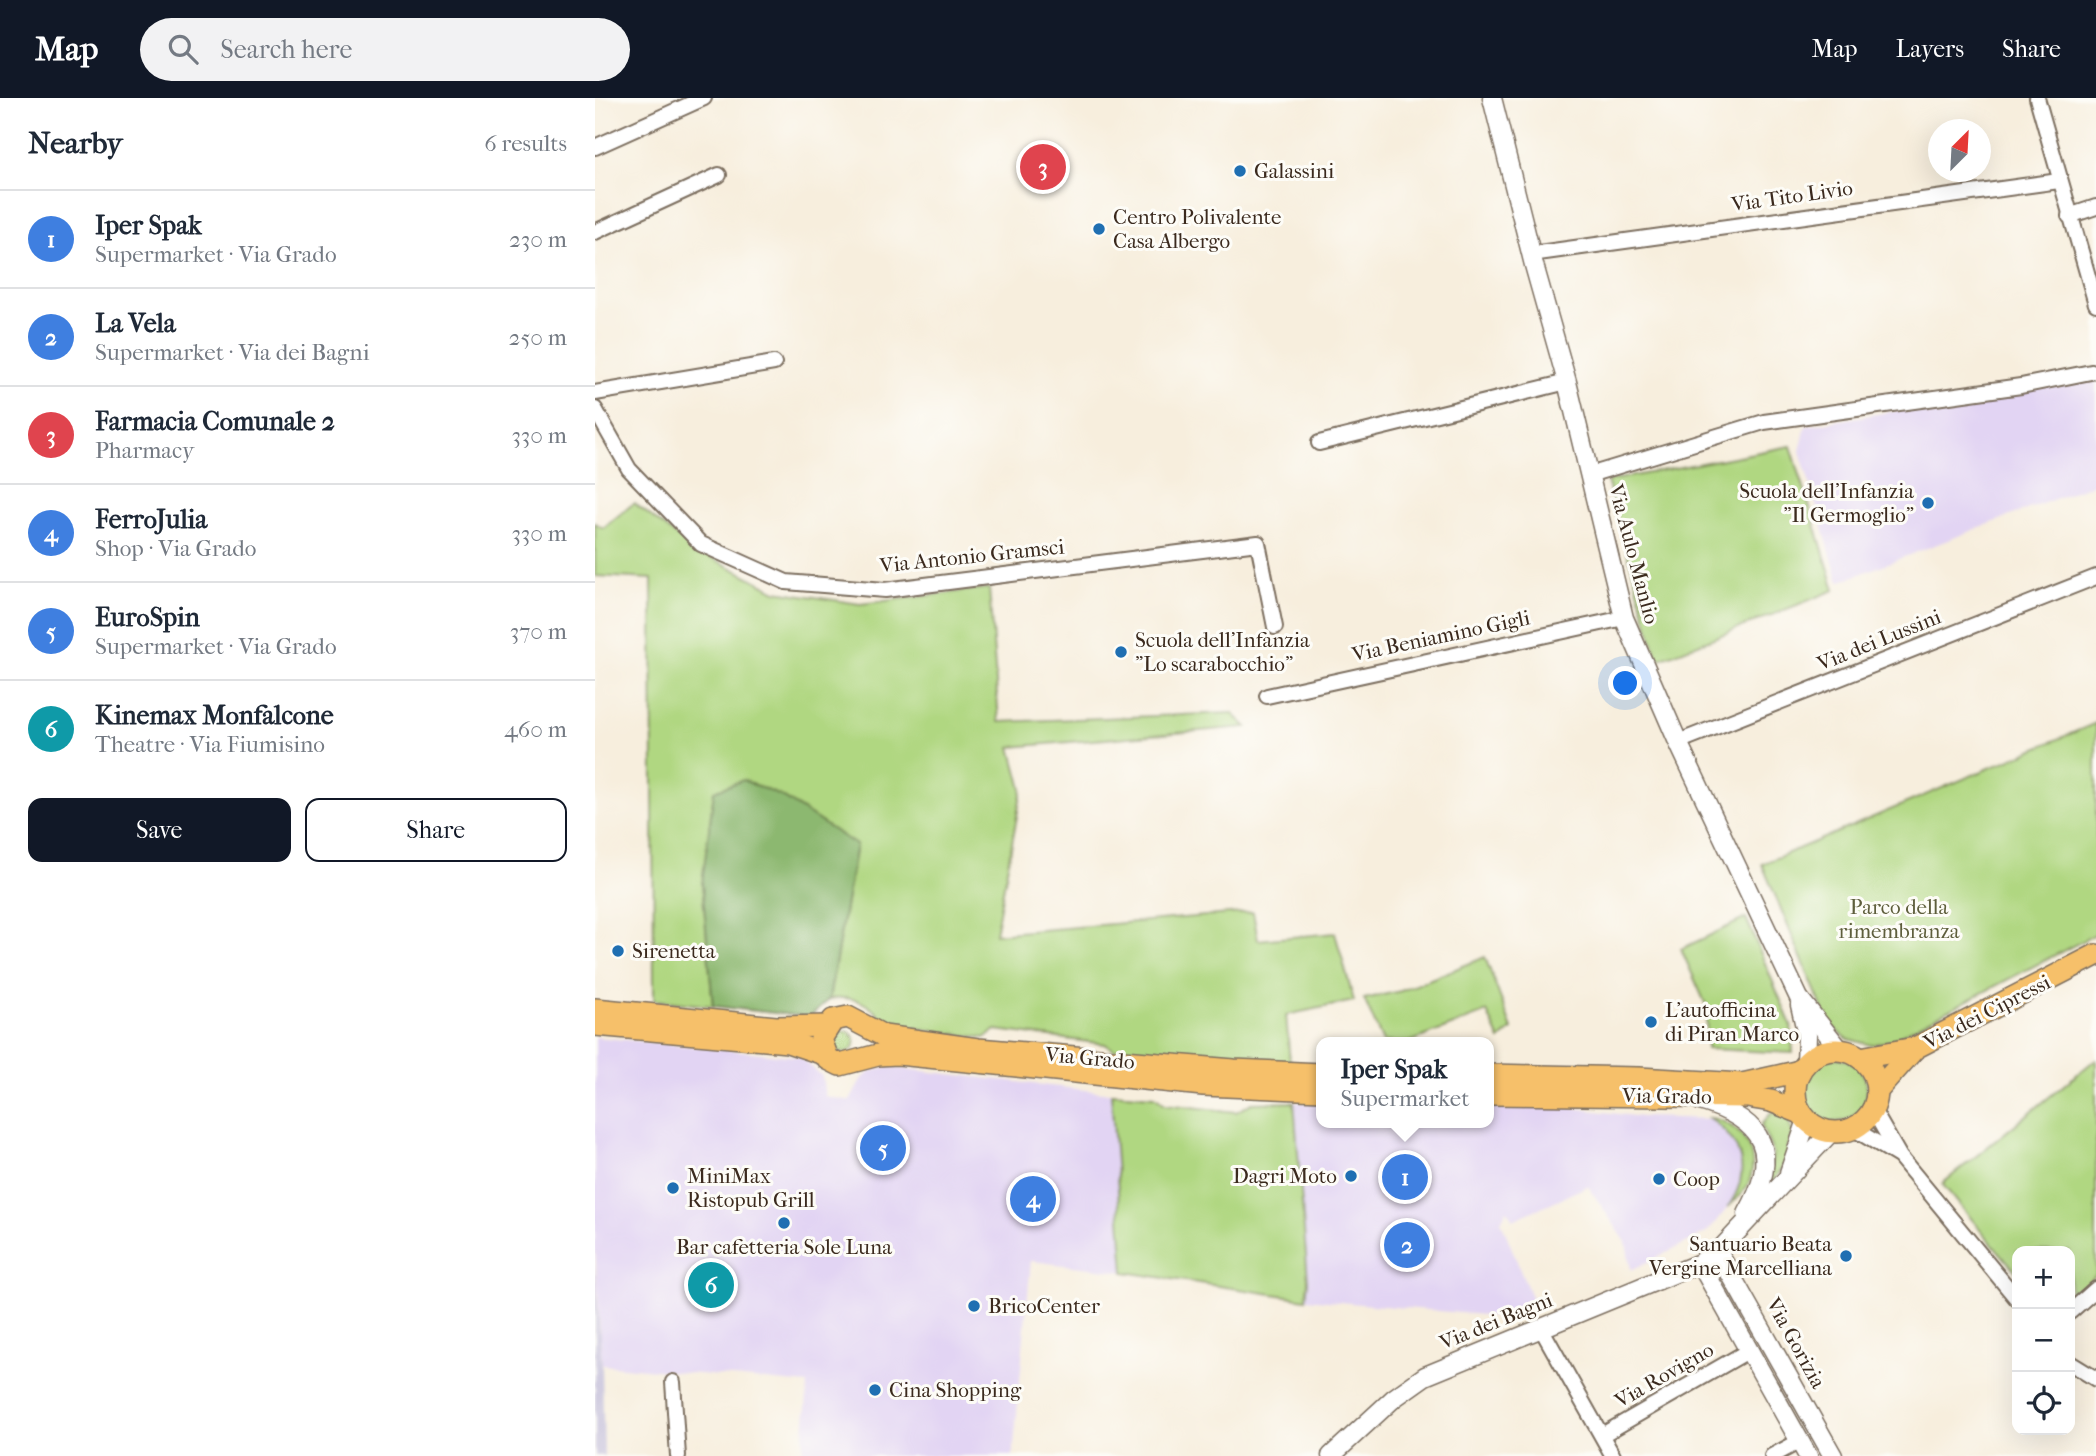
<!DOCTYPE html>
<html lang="en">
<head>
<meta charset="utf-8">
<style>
	:root { --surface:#fff; --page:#f2f2f3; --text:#1f2937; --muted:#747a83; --line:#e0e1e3; --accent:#111827 }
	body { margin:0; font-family:"IM FELL French Canon",serif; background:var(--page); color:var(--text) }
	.controls { position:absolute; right:21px; bottom:21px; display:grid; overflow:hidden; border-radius:14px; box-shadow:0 7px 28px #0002 }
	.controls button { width:63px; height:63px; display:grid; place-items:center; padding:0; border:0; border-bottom:2px solid var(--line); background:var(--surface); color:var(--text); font:35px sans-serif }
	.compass { position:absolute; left:1333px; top:21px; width:63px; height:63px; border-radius:50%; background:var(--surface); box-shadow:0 7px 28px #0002; rotate:24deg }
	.you { position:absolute; left:1031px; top:586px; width:24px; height:24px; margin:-18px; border:5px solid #fff; border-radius:50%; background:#1a73e8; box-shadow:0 0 0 10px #1a73e833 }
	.badge { display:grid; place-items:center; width:46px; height:46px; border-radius:50%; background:var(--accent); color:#fff; font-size:23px; font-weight:700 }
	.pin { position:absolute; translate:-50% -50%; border:4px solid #fff; box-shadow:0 2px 7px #0006 }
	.popup { position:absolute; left:721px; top:939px; width:178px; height:91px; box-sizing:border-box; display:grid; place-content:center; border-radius:14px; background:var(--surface); filter:drop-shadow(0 2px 5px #0005); font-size:23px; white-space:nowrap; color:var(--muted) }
	.popup b { font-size:26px; color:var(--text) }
	.popup::after { content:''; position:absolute; left:50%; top:100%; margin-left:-14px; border:14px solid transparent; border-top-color:var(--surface) }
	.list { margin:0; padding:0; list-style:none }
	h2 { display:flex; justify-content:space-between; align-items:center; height:91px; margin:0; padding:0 28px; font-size:30px }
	h2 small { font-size:23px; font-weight:400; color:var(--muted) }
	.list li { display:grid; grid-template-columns:46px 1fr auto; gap:21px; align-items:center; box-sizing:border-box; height:98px; padding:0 28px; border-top:2px solid var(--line) }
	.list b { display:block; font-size:26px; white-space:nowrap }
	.list p { margin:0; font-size:23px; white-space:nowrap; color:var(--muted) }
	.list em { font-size:23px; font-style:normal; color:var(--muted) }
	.actions { display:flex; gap:14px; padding:21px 28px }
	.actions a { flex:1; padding:16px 0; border:2px solid var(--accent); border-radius:14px; text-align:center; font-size:24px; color:var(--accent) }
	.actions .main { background:var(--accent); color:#fff }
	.icon { flex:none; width:38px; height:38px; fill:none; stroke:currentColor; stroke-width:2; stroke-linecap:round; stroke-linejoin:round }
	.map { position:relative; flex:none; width:1501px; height:1358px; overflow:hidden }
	header { display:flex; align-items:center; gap:42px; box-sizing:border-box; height:98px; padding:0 35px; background:var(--accent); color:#fff }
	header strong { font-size:33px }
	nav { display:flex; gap:38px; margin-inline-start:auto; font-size:24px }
	.search { width:490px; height:63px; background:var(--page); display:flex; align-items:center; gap:18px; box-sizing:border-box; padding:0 24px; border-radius:38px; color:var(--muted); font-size:26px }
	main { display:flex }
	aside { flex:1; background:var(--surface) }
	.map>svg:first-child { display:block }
	.built { fill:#e2d4f3 }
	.industrial { fill:#c5c0da }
	.green { fill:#b0d781; stroke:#768050; stroke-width:2 }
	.forest { fill:#8cb86f; stroke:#647146; stroke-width:2 }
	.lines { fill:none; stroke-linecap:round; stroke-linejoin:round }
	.minor-casing { stroke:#7d6f61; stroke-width:18 }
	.tertiary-casing { stroke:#7d6f61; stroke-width:21 }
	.primary-casing { stroke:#7d6f61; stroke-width:24 }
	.minor { stroke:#fff; stroke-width:14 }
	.tertiary { stroke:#fff; stroke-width:18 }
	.primary { stroke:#f6c06b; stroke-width:21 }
	.poi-dot { fill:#1f6fb2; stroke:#fdfcf7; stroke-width:2.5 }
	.labels { text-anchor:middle; stroke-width:6; stroke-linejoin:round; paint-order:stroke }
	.poi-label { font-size:21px; fill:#3b2a1e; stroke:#fdfcf7; text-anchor:start }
	.street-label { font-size:21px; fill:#3b2a1e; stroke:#fdfcf7 }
	.park-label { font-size:21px; fill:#5e5e3c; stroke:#fdfcf7 }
</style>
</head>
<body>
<header>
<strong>Map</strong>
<div class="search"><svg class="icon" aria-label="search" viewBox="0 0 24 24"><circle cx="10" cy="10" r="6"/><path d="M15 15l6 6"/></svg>Search here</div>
<nav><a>Map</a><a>Layers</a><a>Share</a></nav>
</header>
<main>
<aside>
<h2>Nearby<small>6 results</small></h2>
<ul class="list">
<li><span class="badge" style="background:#3f7fe0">1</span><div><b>Iper Spak</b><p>Supermarket · Via Grado</p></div><em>230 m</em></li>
<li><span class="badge" style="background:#3f7fe0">2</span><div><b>La Vela</b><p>Supermarket · Via dei Bagni</p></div><em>250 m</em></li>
<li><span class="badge" style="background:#e0444e">3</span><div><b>Farmacia Comunale 2</b><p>Pharmacy</p></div><em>330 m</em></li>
<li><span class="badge" style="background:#3f7fe0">4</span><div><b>FerroJulia</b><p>Shop · Via Grado</p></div><em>330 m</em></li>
<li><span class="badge" style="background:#3f7fe0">5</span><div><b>EuroSpin</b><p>Supermarket · Via Grado</p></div><em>370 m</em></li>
<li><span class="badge" style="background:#0f9aa8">6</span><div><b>Kinemax Monfalcone</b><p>Theatre · Via Fiumisino</p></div><em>460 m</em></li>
</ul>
<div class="actions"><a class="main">Save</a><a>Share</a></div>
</aside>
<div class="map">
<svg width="1501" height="1358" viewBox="0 0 1501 1358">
	<rect width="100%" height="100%" fill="#fdfcf7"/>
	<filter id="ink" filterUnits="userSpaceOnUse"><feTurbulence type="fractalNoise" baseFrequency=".0143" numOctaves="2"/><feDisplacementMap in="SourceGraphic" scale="14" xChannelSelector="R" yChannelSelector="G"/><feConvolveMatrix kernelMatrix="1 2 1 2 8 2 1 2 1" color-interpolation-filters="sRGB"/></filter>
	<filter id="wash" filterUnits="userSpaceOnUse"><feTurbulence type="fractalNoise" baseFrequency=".00686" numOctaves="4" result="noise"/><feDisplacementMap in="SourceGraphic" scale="28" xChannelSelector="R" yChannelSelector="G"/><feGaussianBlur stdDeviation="1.57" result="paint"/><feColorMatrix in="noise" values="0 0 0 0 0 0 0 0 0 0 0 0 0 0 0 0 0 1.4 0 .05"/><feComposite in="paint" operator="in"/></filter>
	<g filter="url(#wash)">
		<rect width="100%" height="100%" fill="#f7eedd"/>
		<g class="built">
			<polygon points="1501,279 1501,385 1244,484 1205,353 1211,328"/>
			<polygon points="0,939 205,959 227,978 230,998 255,1003 266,982 276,973 293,969 516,995 529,1174 436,1163 418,1358 207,1358 213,1286 7,1267 0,1148"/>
			<polygon points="699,1004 726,1005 726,1025 894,1025 894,1007 963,1008 1046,1019 1122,1021 1135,1027 1150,1039 1155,1055 1156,1074 1150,1091 1111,1135 1036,1172 1031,1144 993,1088 918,1122 912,1112 906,1123 940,1209 900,1223 899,1218 711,1201 713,1183"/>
		</g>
		<polygon class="industrial" points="0,1165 7,1267 9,1358 0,1358"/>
		<g class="green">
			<polygon points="1196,348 1240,492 1063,562 1012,383"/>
			<path d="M 39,405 L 94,448 L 181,493 L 265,506 L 394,490 L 404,624 L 637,615 L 652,629 L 416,649 L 427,691 L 400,836 L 658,814 L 663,842 L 740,835 L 759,903 L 691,917 L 695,965 L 519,952 L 510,946 L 401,932 L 390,940 L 292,926 C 275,905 261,897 234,901 L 261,747 L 107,785 L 118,908 L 59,902 L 57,481 L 0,478 L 0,425 L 8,430 Z"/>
			<polygon points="1501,625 1501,836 1296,942 1276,947 1253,941 1234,926 1167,766"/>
			<polygon points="1151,820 1196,927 1198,955 1112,951 1111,907 1086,851"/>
			<polygon points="890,859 917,931 905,942 892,914 815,944 788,944 769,901 806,893"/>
			<circle cx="249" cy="944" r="11"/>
			<circle cx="1240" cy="992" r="32"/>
			<polygon points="1501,961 1501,1177 1475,1200 1475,1153 1422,1153 1422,1175 1347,1086"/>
			<polygon points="516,995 560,998 570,1006 641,1014 657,1005 699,1004 713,1183 711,1201 529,1174"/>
			<polygon points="1177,1014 1192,1020 1198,1035 1192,1051 1197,1054 1177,1086 1174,1085 1178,1054 1166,1027"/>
			<path d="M 1114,1020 C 1144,1023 1166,1054 1154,1084 C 1150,1094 1140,1102 1133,1109 C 1157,1075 1148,1044 1114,1020 Z"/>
		</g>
		<polygon class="forest" points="148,682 186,698 261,747 234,901 215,919 118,908 107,785 119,693"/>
	</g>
	<g filter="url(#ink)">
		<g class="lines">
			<g class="minor-casing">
				<g id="minor">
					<polyline points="1442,0 1501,206"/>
					<polyline points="0,49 109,0"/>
					<polyline points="1474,118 1501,109"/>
					<polyline points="0,134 124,77"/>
					<polyline points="936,156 1464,83"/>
					<polyline points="0,295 179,265"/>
					<polyline points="0,311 34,371 106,446 191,484 290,492 663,445 680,529"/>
					<polyline points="724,345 972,284"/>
					<polyline points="994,377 1169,324 1426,288 1501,273"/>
					<polyline points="672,598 1029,520"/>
					<polyline points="1083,644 1501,479"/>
					<polyline points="1278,1012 1305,1059 1422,1201"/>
					<polyline points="1259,1031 1302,1057"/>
					<polyline points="1475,1214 1501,1191"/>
					<polyline points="946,1230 1018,1358"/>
					<polyline points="1475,1265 1501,1281"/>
					<polyline points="78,1284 83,1358"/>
					<polyline points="1007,1337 1153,1253"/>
					<polyline points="1177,1358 1205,1343"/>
				</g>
			</g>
			<g class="tertiary-casing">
				<g id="tertiary">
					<polyline points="897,0 939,167 972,284 1029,520 1083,644 1204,900 1246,953"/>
					<polyline points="1205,907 1212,937 1211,966"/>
					<path d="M 1105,1003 C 1171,1022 1186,1056 1152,1116"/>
					<polyline points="1194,1075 1212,1022"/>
					<polyline points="1123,1154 1238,1358"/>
					<polyline points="1105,1165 1213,1358"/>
					<polyline points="736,1358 799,1300 830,1278 1105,1165 1123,1154 1236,1034"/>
				</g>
			</g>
			<g class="primary-casing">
				<g id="primary">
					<polyline points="0,911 181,929 232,928"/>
					<polyline points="0,927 193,944 229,956"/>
					<circle cx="1241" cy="993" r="41"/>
					<polyline points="1265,960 1320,950 1501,857"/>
					<polyline points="726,976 639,972 383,951 289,938 253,919 238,922 226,941 233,961 245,967 283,957 303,956 608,987 726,992"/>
					<polyline points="894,977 1044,980 1147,986 1205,973"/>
					<polyline points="1282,993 1320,950"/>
					<polyline points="894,996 1152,999 1176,1003 1206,1015"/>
				</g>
			</g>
			<use href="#minor" class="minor"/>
			<use href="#tertiary" class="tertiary"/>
			<use href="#primary" class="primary"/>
		</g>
	</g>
	<g class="poi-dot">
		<circle cx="645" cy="73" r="7"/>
		<circle cx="504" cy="131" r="7"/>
		<circle cx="1333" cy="405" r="7"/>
		<circle cx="526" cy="554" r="7"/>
		<circle cx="23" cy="853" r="7"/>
		<circle cx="1056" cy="924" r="7"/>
		<circle cx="756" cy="1078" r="7"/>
		<circle cx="1064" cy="1081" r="7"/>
		<circle cx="78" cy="1090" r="7"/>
		<circle cx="189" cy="1125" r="7"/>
		<circle cx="1251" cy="1158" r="7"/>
		<circle cx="379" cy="1208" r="7"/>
		<circle cx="280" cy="1292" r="7"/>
	</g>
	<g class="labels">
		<g class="poi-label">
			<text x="659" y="80">Galassini</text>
			<text x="518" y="126">Centro Polivalente<tspan x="518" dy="24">Casa Albergo</tspan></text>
			<text x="1319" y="400" text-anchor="end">Scuola dell'Infanzia<tspan x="1319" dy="24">"Il Germoglio"</tspan></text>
			<text x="540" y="549">Scuola dell'Infanzia<tspan x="540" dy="24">"Lo scarabocchio"</tspan></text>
			<text x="37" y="860">Sirenetta</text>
			<text x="1070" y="919">L’autofficina<tspan x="1070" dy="24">di Piran Marco</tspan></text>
			<text x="92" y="1085">MiniMax<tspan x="92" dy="24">Ristopub Grill</tspan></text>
			<text x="742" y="1085" text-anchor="end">Dagri Moto</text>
			<text x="1078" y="1088">Coop</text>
			<text x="1237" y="1153" text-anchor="end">Santuario Beata<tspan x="1237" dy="24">Vergine Marcelliana</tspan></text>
			<text x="189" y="1156" text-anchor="middle">Bar cafetteria Sole Luna</text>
			<text x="393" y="1215">BricoCenter</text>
			<text x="294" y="1299">Cina Shopping</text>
		</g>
		<g class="street-label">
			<text transform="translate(1197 98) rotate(-8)" y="7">Via Tito Livio</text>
			<text transform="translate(1039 456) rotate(75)" y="7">Via Aulo Manlio</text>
			<text transform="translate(377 458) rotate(-6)" y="7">Via Antonio Gramsci</text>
			<text transform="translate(846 538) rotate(-12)" y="7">Via Beniamino Gigli</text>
			<text transform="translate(1284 542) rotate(-22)" y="7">Via dei Lussini</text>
			<text transform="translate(1392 914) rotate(-27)" y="7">Via dei Cipressi</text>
			<text transform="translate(495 960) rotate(5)" y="7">Via Grado</text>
			<text transform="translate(1072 998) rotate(1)" y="7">Via Grado</text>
			<text transform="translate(901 1223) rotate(-22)" y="7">Via dei Bagni</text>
			<text transform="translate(1201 1245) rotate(61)" y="7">Via Gorizia</text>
			<text transform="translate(1069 1277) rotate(-30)" y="7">Via Rovigno</text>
		</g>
		<g class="park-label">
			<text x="1304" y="816">Parco della<tspan x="1304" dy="24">rimembranza</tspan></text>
		</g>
	</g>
</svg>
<div class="controls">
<button>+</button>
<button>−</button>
<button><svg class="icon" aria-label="locate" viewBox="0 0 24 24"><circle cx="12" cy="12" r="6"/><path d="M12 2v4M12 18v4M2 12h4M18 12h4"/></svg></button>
</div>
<svg class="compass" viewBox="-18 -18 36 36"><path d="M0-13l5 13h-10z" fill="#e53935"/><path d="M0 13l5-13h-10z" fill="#747a83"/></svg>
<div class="you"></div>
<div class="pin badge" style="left:810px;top:1079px;background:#3f7fe0">1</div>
<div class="popup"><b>Iper Spak</b>Supermarket</div>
<div class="pin badge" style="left:812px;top:1147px;background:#3f7fe0">2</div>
<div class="pin badge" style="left:448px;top:69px;background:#e0444e">3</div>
<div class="pin badge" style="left:438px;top:1101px;background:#3f7fe0">4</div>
<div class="pin badge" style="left:288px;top:1050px;background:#3f7fe0">5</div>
<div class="pin badge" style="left:116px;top:1187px;background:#0f9aa8">6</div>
</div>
</main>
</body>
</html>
